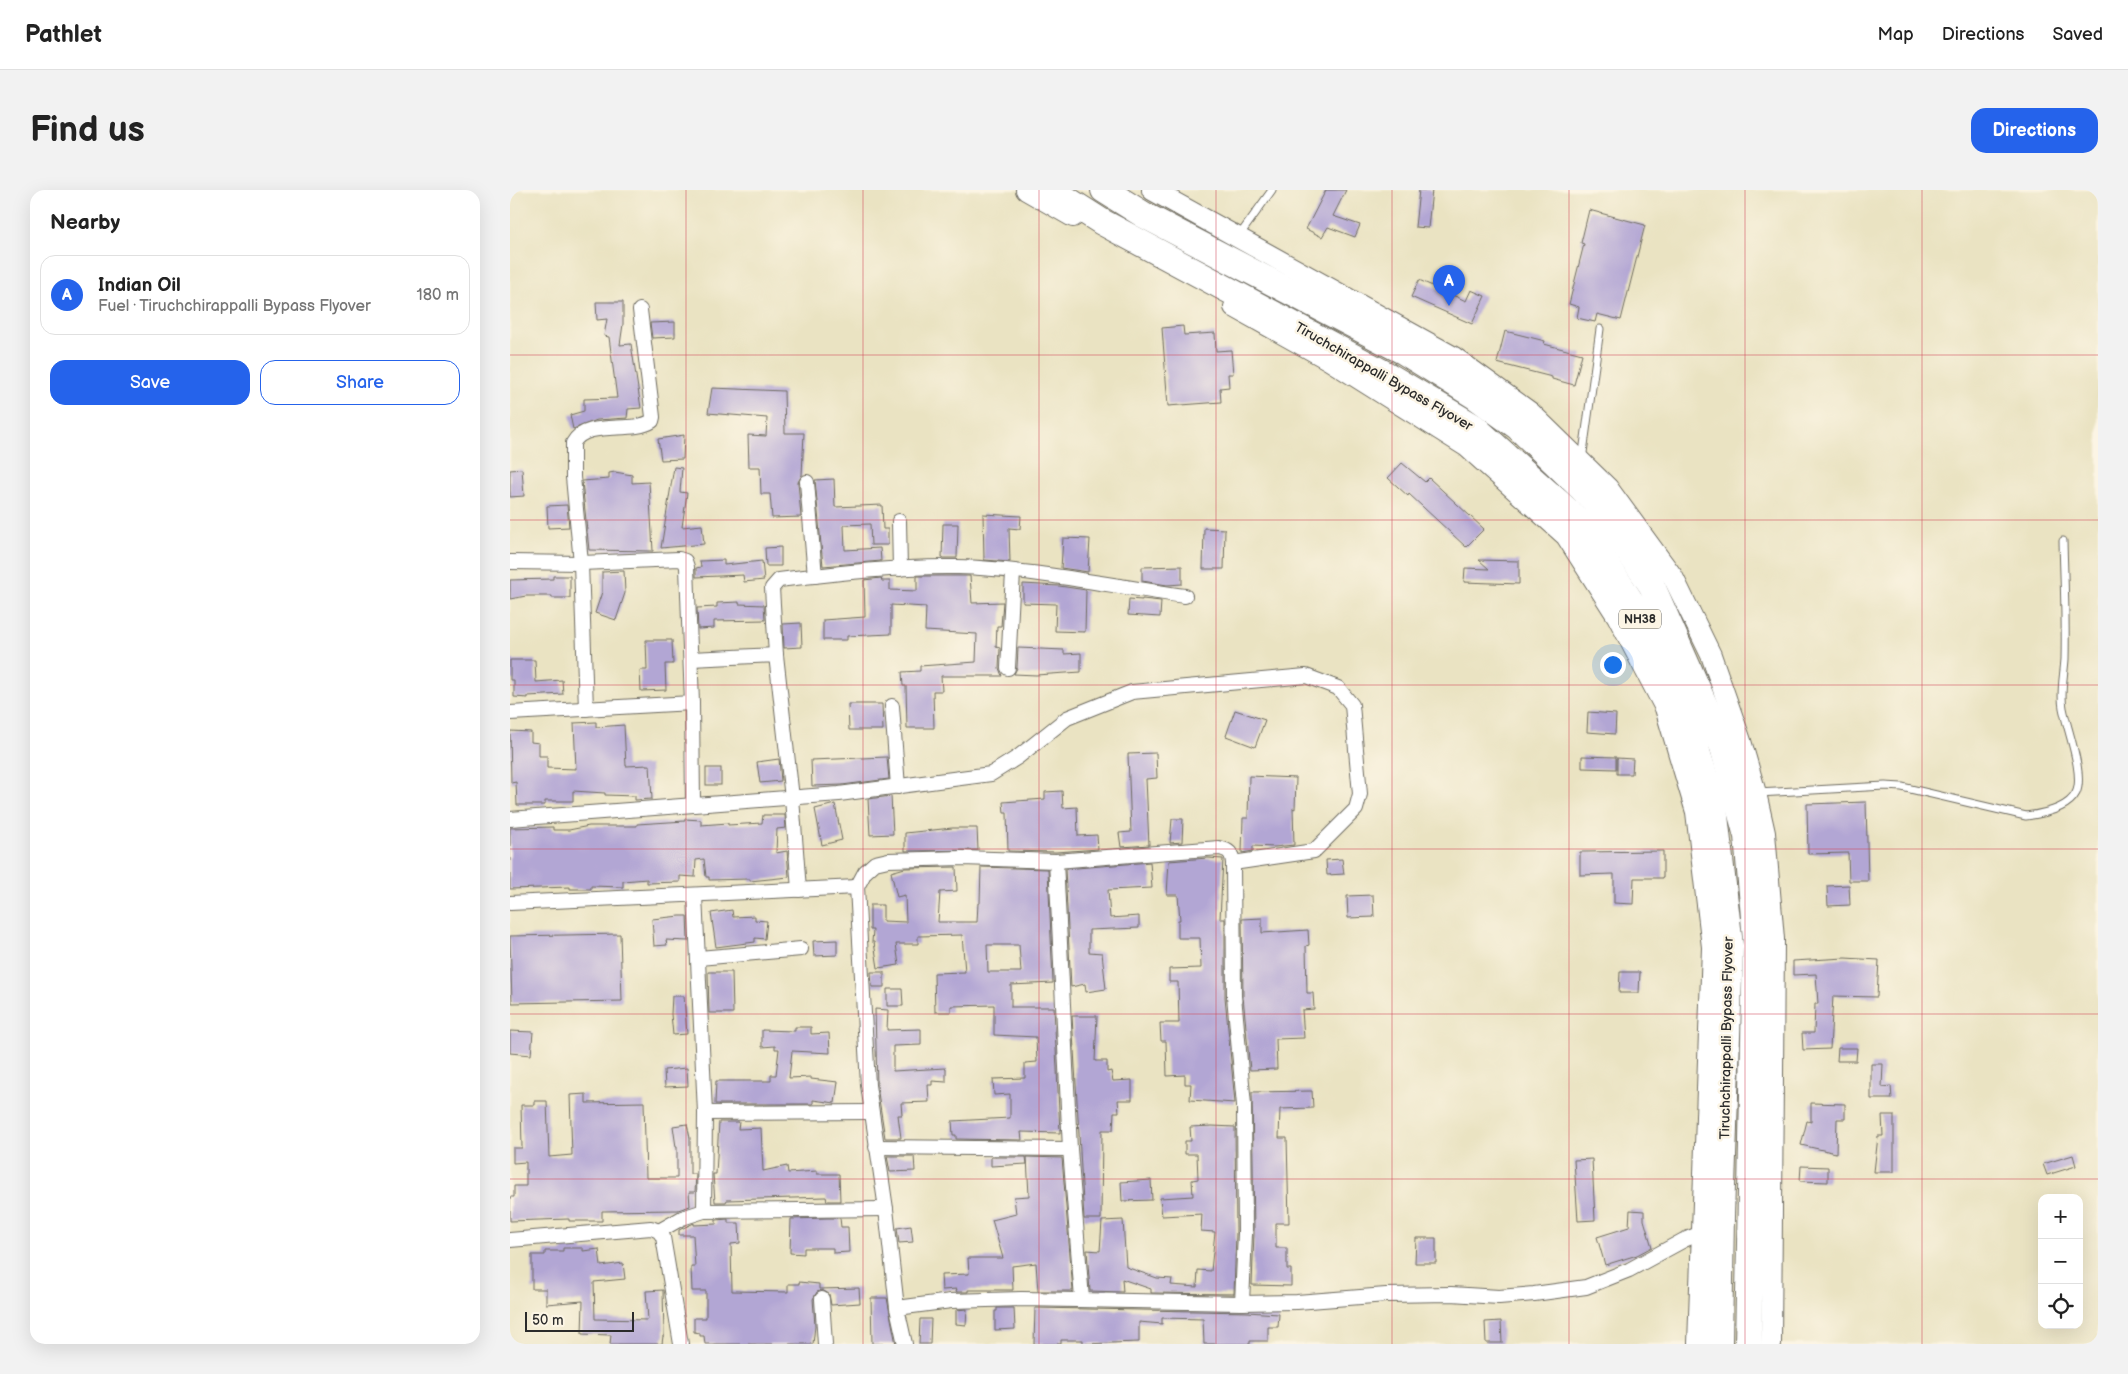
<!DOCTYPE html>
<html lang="en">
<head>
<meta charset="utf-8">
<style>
	:root { --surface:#fff; --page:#f2f2f2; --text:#222; --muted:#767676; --line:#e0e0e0; --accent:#2563eb }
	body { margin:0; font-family:"Balsamiq Sans",sans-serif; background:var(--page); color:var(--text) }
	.controls { position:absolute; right:15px; bottom:15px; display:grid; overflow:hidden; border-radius:10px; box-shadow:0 5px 20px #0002 }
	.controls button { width:45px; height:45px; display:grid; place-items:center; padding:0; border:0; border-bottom:1px solid var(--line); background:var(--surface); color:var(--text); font:25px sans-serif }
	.scale { position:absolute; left:15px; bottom:12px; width:109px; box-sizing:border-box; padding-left:5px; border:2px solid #2b2b2b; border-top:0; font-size:14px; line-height:18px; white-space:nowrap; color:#2b2b2b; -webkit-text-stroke:4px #fcf5e5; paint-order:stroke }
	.you { position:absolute; left:1102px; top:474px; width:18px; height:18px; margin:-12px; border:4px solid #fff; border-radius:50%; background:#1a73e8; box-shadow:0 0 0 8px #1a73e833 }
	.badge { display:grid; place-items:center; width:32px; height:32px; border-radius:50%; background:var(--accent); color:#fff; font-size:16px; font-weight:700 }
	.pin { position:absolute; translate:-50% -41px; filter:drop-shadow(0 1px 2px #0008) }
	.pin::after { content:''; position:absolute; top:26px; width:18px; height:15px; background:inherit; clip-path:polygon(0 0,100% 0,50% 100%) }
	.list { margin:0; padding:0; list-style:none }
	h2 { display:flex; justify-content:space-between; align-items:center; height:65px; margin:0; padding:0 20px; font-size:21px }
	h2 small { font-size:16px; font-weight:400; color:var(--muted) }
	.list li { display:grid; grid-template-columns:32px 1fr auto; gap:15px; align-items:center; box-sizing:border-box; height:80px; margin:0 10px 10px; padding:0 10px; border:1px solid var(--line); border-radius:15px }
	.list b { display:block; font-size:19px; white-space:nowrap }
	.list p { margin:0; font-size:16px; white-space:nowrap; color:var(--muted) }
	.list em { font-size:16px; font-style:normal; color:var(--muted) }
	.actions { display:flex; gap:10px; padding:15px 20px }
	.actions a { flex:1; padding:11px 0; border:1px solid var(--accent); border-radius:15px; text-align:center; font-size:18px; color:var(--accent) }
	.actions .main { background:var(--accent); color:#fff }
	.icon { flex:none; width:28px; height:28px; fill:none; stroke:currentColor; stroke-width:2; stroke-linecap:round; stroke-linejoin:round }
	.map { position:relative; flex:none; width:1588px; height:1154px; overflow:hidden; border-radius:15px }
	header { display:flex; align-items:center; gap:30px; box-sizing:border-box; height:70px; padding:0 25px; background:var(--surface); border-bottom:1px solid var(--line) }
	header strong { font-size:24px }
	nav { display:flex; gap:28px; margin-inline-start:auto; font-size:18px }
	.intro { display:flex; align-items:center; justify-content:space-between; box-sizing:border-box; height:120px; padding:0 30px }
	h1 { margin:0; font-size:35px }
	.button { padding:12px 22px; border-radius:15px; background:var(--accent); color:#fff; font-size:18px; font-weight:700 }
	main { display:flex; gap:30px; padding:0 30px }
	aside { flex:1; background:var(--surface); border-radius:15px; box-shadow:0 5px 20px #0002 }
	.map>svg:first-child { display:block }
	.building { fill:#b2a6d4; fill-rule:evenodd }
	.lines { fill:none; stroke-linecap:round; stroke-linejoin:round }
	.lane-casing { stroke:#6e6b60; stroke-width:9 }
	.street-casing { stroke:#6e6b60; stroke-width:16 }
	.secondary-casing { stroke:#6e6b60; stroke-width:22 }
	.highway-casing { stroke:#6e6b60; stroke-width:28 }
	.lane { stroke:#fff; stroke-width:7 }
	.street { stroke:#fff; stroke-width:14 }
	.secondary { stroke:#fff; stroke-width:20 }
	.highway { stroke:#fff; stroke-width:26 }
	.grid { fill:none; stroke:#d1495b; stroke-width:1; stroke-opacity:0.55 }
	.labels { text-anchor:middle; stroke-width:5; stroke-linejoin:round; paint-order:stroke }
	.shield { fill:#fcf5e5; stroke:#6a6863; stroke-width:1 }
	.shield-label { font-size:12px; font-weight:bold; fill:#2b2b2b }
	.street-label { font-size:14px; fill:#2b2b2b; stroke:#fcf5e5 }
</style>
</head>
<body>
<header>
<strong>Pathlet</strong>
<nav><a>Map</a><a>Directions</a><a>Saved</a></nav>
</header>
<div class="intro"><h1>Find us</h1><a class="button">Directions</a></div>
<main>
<aside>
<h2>Nearby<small></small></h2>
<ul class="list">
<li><span class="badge">A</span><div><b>Indian Oil</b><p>Fuel · Tiruchchirappalli Bypass Flyover</p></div><em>180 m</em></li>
</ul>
<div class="actions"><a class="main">Save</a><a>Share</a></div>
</aside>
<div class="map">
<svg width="1588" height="1154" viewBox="0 0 1588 1154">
	<rect width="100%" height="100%" fill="#fcf5e5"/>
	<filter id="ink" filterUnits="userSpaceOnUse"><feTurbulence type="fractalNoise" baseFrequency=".02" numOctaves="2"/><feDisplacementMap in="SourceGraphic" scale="10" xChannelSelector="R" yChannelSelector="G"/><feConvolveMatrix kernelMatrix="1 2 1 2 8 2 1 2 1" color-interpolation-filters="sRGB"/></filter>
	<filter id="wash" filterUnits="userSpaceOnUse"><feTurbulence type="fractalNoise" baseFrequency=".0096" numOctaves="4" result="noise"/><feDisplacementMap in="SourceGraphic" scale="20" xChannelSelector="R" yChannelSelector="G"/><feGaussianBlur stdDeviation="1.12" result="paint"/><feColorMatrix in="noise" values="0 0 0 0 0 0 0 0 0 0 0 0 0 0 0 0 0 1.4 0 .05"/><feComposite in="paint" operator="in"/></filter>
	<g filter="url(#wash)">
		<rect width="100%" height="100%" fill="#eae3c2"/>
		<g id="blocks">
			<g class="building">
				<polygon points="816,0 836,0 823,26 850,35 845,47 818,37 812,47 796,39"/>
				<polygon points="909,0 922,0 918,38 905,37"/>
				<polygon points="1079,20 1135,35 1111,130 1087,124 1085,132 1067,128 1069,117 1059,114 1074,54 1071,53"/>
				<polygon points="909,90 956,111 961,100 975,106 962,134 901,107"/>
				<polygon points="86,112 113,112 113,134 110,155 121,154 131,218 118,219 117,228 87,230 63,239 60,225 74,221 74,209 107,208 99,147 94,146 97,129 87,130"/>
				<polygon points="165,132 165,147 142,148 140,133"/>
				<polygon points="673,136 674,145 705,143 706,161 721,160 723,184 718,184 719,197 710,198 711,212 658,216 652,138"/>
				<polygon points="995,141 1035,151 1034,154 1072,164 1064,195 1042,189 1042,187 987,173"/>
				<polygon points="202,198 274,201 275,243 294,243 292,285 288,292 291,327 262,328 260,304 251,304 250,277 239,277 238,245 256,246 257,228 198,223"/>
				<polygon points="174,245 173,269 151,270 148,249"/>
				<polygon points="892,273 915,292 919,288 974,339 956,357 899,304 898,306 878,288"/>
				<polygon points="164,277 172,278 170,302 177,303 172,337 192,335 194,354 151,358"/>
				<polygon points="12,279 14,306 0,307 0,280"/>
				<polygon points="105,282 122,285 122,293 139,292 143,361 79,360 72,291 99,289 99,283"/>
				<polygon points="324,289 325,317 372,315 373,339 378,339 378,355 361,355 360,334 334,335 335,360 370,358 371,371 313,376 305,290"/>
				<polygon points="57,315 59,337 38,338 37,316"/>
				<polygon points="473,324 511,326 510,339 499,338 500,372 474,370"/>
				<polygon points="433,334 448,334 447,368 432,368"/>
				<polygon points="694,338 715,339 714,379 693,379"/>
				<polygon points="553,348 580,349 578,382 551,378"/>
				<polygon points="271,357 271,376 256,376 255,358"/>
				<polygon points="214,370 214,375 252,371 254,390 234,392 233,385 186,387 186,378 191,377 190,371"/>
				<polygon points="969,370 1009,371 1009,394 954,392 955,378 979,379"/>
				<polygon points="672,376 672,394 657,395 632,391 632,377"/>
				<polygon points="114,381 115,403 106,430 85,423 92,402 92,382"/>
				<polygon points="43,386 60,386 60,408 42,408 42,406 16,406 0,409 0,390 43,389"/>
				<polygon points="407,386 460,386 462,413 493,412 491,436 487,436 486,457 490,458 489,478 492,486 431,486 432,501 423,501 424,538 397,538 396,496 393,496 392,482 410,481 410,476 466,472 467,444 415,441 416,417 381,415 381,444 337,446 337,450 313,450 313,430 355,427 354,390 371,388 372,391 380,391 380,400 407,401"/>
				<polygon points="513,394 549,396 576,400 575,442 545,441 546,414 513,413"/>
				<polygon points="619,409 632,410 632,409 651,411 650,427 618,425"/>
				<polygon points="229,412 229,414 254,415 255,430 204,431 204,438 188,439 187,418 207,417 207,413"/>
				<polygon points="291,433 292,457 274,458 273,434"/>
				<polygon points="136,450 162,450 163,474 155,474 156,500 131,501 130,480 137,480"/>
				<polygon points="508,458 554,460 554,464 571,463 571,482 526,485 504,484 507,478"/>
				<polygon points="0,470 25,470 26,492 52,490 53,504 18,506 18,508 4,507 4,490 0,490"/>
				<polygon points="338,514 372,514 373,540 339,540"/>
				<polygon points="725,520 755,530 745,557 716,546"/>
				<polygon points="1078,522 1106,524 1105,544 1077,542"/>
				<polygon points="86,532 86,537 114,535 116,576 140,575 142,609 125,610 125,606 95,605 95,603 63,601 63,611 35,611 35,615 7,615 6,592 1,593 0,541 21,542 21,552 29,553 29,566 37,566 37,578 66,579 64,533"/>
				<polygon points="646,563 647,588 636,589 639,655 611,657 609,643 621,642 618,564"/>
				<polygon points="1072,566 1106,567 1106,579 1072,578"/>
				<polygon points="377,567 379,589 332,595 302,596 301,570"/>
				<polygon points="1107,568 1123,569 1122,584 1107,584"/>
				<polygon points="269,569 271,591 250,593 247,572"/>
				<rect x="196" y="578" width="15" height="17"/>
				<polygon points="739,586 786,588 785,619 783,618 784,655 764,657 743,656 743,661 732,663 733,628 738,628"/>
				<polygon points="552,601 553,618 567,617 568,646 587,645 588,659 546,662 498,661 497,623 494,623 493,612 535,609 535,602"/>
				<polygon points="381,606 383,644 360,645 358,609"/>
				<polygon points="1356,612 1358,691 1339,691 1338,663 1298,664 1297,614"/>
				<polygon points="325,614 332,650 312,655 305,619"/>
				<polygon points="253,625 275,625 276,638 267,639 266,663 277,661 279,687 240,691 240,689 199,690 199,687 196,687 194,669 186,670 185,687 170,686 170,692 137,693 137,689 113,691 113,697 81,696 81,699 60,699 60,697 0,699 0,638 43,637 43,640 59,640 79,636 127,636 127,634 175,631 175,629 191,630 191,635 218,633 218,635 252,633"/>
				<polygon points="662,629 673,629 672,652 660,653"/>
				<polygon points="442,638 467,638 468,660 395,661 395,643"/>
				<polygon points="1153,661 1153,688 1124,688 1123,714 1104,713 1104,684 1070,685 1070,662"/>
				<polygon points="698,668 713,669 710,729 715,729 715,807 725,913 680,910 681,894 675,894 675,885 657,886 656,851 651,851 650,833 669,833 668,792 659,792 659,779 691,778 690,748 668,748 668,730 670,730 668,705 657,705 659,671"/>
				<polygon points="832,669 834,684 817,685 816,670"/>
				<polygon points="640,672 642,698 598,700 600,728 629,726 629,738 579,740 579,762 592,763 596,799 576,802 575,794 561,797 555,679"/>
				<path d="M 446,677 L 447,701 L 430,702 L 428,732 L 467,732 L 468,713 L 470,713 L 471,677 L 538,679 L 543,793 L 501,795 L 501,817 L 544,817 L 550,943 L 511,942 L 512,950 L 446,949 L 446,945 L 443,945 L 442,931 L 500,928 L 500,904 L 484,905 L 483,889 L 515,888 L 515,873 L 527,872 L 526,847 L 484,845 L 484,815 L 441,816 L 441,822 L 425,822 L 424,783 L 455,782 L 452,745 L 408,746 L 408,754 L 386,754 L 389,775 L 368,778 L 364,752 L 362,752 L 363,740 L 360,740 L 360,715 L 373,715 L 373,731 L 396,732 L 395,705 L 387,707 L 381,682 L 395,678 ZM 477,755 L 509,755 L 511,782 L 478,782 Z"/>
				<polygon points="1339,695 1340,715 1318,716 1317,696"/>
				<polygon points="863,705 864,727 838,728 837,706"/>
				<polygon points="222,720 223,727 245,726 245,730 257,731 255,749 245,748 245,752 206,757 201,723"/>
				<polygon points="170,726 177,726 178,751 156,750 157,755 144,756 142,729"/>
				<polygon points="752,728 752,743 798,740 799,755 796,756 797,803 803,803 804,819 792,820 794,848 766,849 767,879 740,880 733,806 732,729"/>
				<polygon points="110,744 112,811 2,813 0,746"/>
				<polygon points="327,750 327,765 304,766 303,751"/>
				<polygon points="1335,768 1369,770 1367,807 1323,806 1320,859 1293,860 1292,843 1304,843 1305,814 1308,814 1306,784 1283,785 1283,771"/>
				<polygon points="198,782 222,782 223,823 199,823"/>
				<polygon points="361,782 374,782 374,797 362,797"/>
				<polygon points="1110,782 1130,782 1129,803 1109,803"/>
				<polygon points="377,799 392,799 393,816 377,816"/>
				<polygon points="162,806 174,806 177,844 163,845 161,824"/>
				<polygon points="365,819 378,820 377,840 411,839 411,855 383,856 383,881 436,878 436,892 422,891 422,895 418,895 419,912 391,913 392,925 388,925 391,948 375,948 367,896"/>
				<polygon points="562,826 587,826 585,871 597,871 597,882 601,881 603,891 622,890 622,910 608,910 609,922 604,922 603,940 592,940 591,1029 574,1029"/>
				<polygon points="285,837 301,837 301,844 319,843 320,863 282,861 279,888 301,887 301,889 328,892 325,913 303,910 303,914 205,914 206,891 261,891 261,885 266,885 269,859 265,859 265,856 252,857 252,840 285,841"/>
				<polygon points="0,841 23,842 21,865 0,863"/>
				<polygon points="1328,858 1347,858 1346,871 1327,871"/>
				<polygon points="1361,874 1373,874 1372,897 1381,896 1382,909 1361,909"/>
				<polygon points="177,878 178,896 155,897 154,880"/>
				<polygon points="802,901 803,918 770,919 769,948 777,948 779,1033 766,1033 766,1058 777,1058 777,1079 781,1079 781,1096 742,1095 744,1043 742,902"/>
				<polygon points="76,904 76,913 134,912 136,988 167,988 167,957 166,957 163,936 177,934 180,948 180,984 186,984 185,1002 179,1002 180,1016 168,1020 92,1021 92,1031 59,1031 59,1029 0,1031 0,1007 4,1007 4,996 16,996 16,972 3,973 3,958 12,958 11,915 24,915 24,911 37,911 39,967 62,965 60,905"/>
				<polygon points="1301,913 1335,914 1335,929 1327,929 1326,963 1291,955 1297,931 1301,932"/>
				<polygon points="1372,925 1384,925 1384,982 1364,982 1368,946 1373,946"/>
				<polygon points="209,932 229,932 228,939 251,938 253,981 277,976 278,983 307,981 307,984 329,984 330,1011 317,1011 316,1007 217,1010 216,1012 205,1012 203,984 206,984"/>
				<polygon points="702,936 725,937 726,1043 724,1104 641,1103 641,1099 612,1089 613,1102 580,1101 577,1060 590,1061 592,1031 613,1030 616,1077 647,1088 662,1089 661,1095 687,1097 688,1080 701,1081 705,1042 691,1041 692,1024 652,1026 650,1008 683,1006 682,990 688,989 687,964 675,964 675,951 681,951 680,937"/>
				<polygon points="1563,965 1566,976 1537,985 1533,974"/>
				<polygon points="377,966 404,966 405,981 380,982"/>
				<polygon points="481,967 516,967 517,974 481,976"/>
				<polygon points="517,967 552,968 563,1101 528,1101 526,1073 502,1076 503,1100 458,1100 458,1102 446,1102 447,1099 432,1100 431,1085 459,1084 458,1068 493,1068 482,1030 506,1024 504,1007 519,1006"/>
				<polygon points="1082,969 1085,1030 1068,1031 1064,970"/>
				<polygon points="1291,976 1318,977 1318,992 1290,991"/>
				<polygon points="641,990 642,1010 612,1011 611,992"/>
				<polygon points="1120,1020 1134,1021 1134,1030 1142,1057 1127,1065 1095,1075 1087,1047 1119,1037"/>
				<polygon points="317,1028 330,1028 331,1037 338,1037 339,1062 323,1063 323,1058 294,1058 294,1064 280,1063 281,1029"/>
				<polygon points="218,1029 218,1033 229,1033 230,1053 221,1054 222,1101 278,1102 278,1094 289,1094 289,1092 309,1094 309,1099 349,1098 350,1113 321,1115 319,1104 312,1100 307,1102 303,1109 305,1136 303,1154 195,1154 194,1146 190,1146 190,1143 184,1142 184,1128 196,1128 196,1101 182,1101 181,1077 185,1077 183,1045 169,1045 169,1040 184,1033 184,1035 206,1034 206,1030"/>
				<polygon points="401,1036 403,1052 389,1053 387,1038"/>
				<polygon points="906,1048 926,1048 926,1073 905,1073"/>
				<polygon points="53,1058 73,1058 73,1061 89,1059 91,1076 113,1073 115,1089 84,1092 85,1129 138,1130 136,1101 153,1100 154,1146 153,1146 152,1154 100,1154 101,1145 72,1144 73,1111 36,1114 36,1099 22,1099 22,1065 35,1065 35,1061 53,1061"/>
				<polygon points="361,1108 377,1108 386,1154 362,1154"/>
				<polygon points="487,1118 504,1118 505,1139 485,1140 485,1121 487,1121"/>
				<polygon points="525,1118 737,1122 769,1124 768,1137 758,1137 758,1151 740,1151 740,1154 694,1154 693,1129 652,1128 652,1134 629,1132 629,1152 573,1154 573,1150 551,1150 551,1154 524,1154"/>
				<polygon points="457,1119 456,1135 446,1134 446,1120"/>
				<polygon points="410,1129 421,1129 420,1154 409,1154"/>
				<polygon points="991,1131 992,1153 976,1153 975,1132"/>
			</g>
		</g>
	</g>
	<g filter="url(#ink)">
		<use href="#blocks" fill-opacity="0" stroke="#6e6b60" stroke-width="1"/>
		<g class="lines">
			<g class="lane-casing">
				<g id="lane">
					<polyline points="729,46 762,0"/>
					<polyline points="1072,270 1090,139"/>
					<path d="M 1247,603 L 1375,596 L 1392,597 L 1516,626 C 1532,624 1558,619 1566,603 C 1575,585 1557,539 1553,518 C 1550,503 1554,485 1555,469 C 1556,430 1554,390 1553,351"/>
				</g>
			</g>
			<g class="street-casing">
				<g id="street">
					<polyline points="297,292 305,386"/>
					<polyline points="389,331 390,379"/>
					<polyline points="0,372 71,373 169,369 175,371 177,377 182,513 0,523"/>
					<path d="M 266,465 L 262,398 L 269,390 C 328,383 389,376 448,377 C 524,379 600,396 675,406"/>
					<polyline points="181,469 266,465 282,608 289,700"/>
					<polyline points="498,478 503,382"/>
					<polyline points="182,513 183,615"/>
					<polyline points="382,516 388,597"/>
					<path d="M 76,519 L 71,373 L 63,287 L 63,253 C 76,229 122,244 142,231 L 143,227 L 130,120"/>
					<polyline points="0,629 329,604 481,584 508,567 557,528 622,502 796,486 828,498 842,515 850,604 846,619 804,661 723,673"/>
					<polyline points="546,671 560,959 572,1109"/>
					<path d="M 347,697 L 355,682 L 365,673 L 378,670 L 452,668 L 546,671 L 709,658 C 719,660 722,663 723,673 L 724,806 L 734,915 L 735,1043 L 732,1113"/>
					<polyline points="185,705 195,923 194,1021"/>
					<polyline points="0,713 347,697 358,895 376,1019 387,1118"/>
					<polyline points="189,768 291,759"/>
					<polyline points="195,923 361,922"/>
					<polyline points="366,957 560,959"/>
					<polyline points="149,1041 172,1028 194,1021 376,1019"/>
					<polyline points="0,1050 141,1038 149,1041 153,1047 171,1154"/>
					<polyline points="312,1109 315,1154"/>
					<polyline points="395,1154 387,1118 441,1111 512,1109 732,1113 787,1112 876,1105 941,1104 989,1107 1024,1104 1076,1097 1119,1080 1174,1050 1191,1043"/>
				</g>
			</g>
			<g class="secondary-casing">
				<g id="secondary">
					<polyline points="516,0 563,27"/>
					<polyline points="642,0 944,167 1020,222 1098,298 1163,387 1201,465 1231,551 1246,603 1255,643 1264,749 1261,1154"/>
					<polyline points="724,117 819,170 957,257 1056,346 1107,426 1155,518 1186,622 1202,757 1188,1154"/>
				</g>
			</g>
			<g class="highway-casing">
				<g id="highway">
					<polyline points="542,0 592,32 877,185 964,237 1068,330 1122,413 1171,509 1204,617 1220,756 1211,1026 1209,1154"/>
					<polyline points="594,0 634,25 893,161 965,206 1008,237 1084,310 1142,396 1213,557 1237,646 1246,750 1238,1154"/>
				</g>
			</g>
			<use href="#lane" class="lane"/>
			<use href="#street" class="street"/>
			<use href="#secondary" class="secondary"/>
			<use href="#highway" class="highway"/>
		</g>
	</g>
	<path class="grid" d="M 176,0 L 176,1154M 353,0 L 353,1154M 529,0 L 529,1154M 706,0 L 706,1154M 882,0 L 882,1154M 1059,0 L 1059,1154M 1235,0 L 1235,1154M 1412,0 L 1412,1154M 0,165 L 1588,165M 0,330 L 1588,330M 0,495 L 1588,495M 0,659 L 1588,659M 0,824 L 1588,824M 0,989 L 1588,989"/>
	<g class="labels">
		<rect class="shield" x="1109" y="419.5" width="42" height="19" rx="4"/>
		<g class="shield-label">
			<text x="1130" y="433">NH38</text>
		</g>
		<g class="street-label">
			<text transform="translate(874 186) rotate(30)" y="5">Tiruchchirappalli Bypass Flyover</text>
			<text transform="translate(1216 848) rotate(-89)" y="5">Tiruchchirappalli Bypass Flyover</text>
		</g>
	</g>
</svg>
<div class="controls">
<button>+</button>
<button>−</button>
<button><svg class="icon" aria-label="locate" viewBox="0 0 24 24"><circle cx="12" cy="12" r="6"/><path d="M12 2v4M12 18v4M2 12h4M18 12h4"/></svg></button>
</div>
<div class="scale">50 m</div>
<div class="you"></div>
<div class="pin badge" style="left:939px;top:116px">A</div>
</div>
</main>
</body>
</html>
